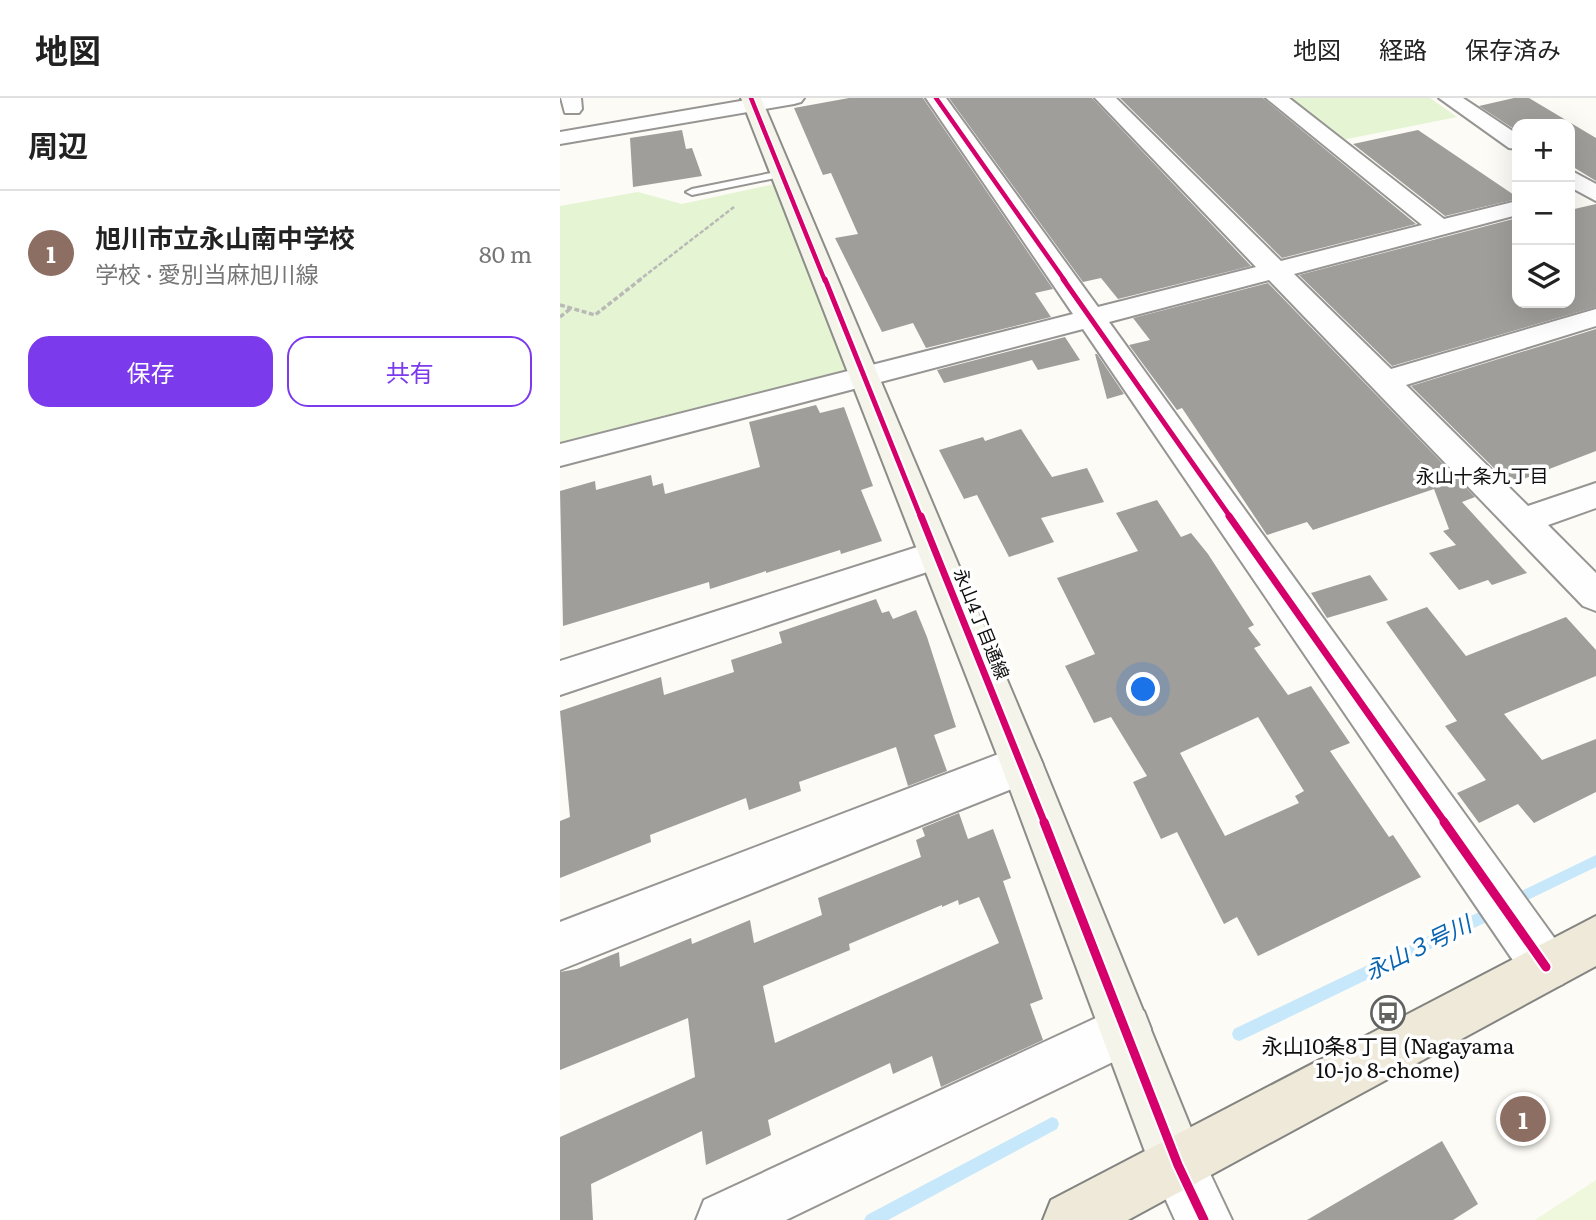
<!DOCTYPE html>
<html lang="ja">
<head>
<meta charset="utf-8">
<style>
	:root { --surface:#fff; --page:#f2f2f2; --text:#222; --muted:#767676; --line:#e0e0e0; --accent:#7c3aed }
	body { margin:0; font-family:Literata,"Noto Sans JP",serif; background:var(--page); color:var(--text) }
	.controls { position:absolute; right:21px; top:21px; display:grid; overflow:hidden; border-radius:14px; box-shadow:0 7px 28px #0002 }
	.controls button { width:63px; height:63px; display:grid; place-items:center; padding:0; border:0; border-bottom:2px solid var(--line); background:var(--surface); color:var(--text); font:35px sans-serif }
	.you { position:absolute; left:584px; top:592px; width:24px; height:24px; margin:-18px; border:5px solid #fff; border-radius:50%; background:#1a73e8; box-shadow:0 0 0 10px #1a73e833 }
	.badge { display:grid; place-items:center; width:46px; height:46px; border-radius:50%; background:var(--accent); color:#fff; font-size:23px; font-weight:700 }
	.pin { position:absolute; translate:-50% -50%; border:4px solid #fff; box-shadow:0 2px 7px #0006 }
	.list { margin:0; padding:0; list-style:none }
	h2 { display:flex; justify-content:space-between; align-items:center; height:91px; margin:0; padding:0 28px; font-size:30px }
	h2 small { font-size:23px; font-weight:400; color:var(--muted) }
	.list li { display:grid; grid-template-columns:46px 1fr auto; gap:21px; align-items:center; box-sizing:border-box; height:126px; padding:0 28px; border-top:2px solid var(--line) }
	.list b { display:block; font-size:26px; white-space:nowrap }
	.list p { margin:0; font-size:23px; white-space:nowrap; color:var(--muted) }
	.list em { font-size:23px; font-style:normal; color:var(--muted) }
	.actions { display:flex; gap:14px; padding:21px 28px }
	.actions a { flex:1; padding:16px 0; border:2px solid var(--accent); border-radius:21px; text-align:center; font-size:24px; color:var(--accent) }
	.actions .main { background:var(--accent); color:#fff }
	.icon { flex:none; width:38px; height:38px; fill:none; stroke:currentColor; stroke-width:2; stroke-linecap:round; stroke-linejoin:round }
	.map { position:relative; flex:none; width:1036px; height:1122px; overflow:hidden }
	header { display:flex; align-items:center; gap:42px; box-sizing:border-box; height:98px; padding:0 35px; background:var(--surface); border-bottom:2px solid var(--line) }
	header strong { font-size:33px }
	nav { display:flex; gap:38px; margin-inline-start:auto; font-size:24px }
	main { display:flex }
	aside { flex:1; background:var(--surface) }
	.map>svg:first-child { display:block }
	.green { fill:#e5f4d2 }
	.pitch { fill:#eff8dd }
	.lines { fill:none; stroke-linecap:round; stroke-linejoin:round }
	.stream { fill:#c7e7fb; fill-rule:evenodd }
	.building { fill:#a09e9a; fill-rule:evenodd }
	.lane-casing { stroke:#969593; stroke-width:4 }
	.street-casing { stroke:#969593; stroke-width:4 }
	.secondary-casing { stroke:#8c8c89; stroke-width:4 }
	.primary-casing { stroke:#838380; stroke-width:4 }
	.path-far1 { stroke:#b9b9b8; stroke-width:2.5; stroke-dasharray:4.5 2; stroke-linecap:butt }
	.path { stroke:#b9b9b8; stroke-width:3.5; stroke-dasharray:5 2.5; stroke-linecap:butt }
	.lane { fill:#fffefe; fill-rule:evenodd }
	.street { fill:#fffefe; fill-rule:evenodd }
	.secondary { fill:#f5f4eb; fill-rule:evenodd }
	.primary { fill:#eee9d9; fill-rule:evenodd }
	.cycleway-far3-casing { stroke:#fff; stroke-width:7 }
	.cycleway-far2-casing { stroke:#fff; stroke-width:9 }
	.cycleway-far1-casing { stroke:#fff; stroke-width:11 }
	.cycleway-casing { stroke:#fff; stroke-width:13 }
	.cycleway-far3 { stroke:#d6006c; stroke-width:4.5 }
	.cycleway-far2 { stroke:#d6006c; stroke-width:5 }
	.cycleway-far1 { stroke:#d6006c; stroke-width:7 }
	.cycleway { stroke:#d6006c; stroke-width:9 }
	.labels { text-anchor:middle; stroke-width:7; stroke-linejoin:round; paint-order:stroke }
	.street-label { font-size:18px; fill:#0f0f0f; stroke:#fff }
	.neighbourhood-label { font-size:19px; fill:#0f0f0f; stroke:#fff }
	.near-poi-label { font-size:21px; fill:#0f0f0f; stroke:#fff }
	.near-water-label { font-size:23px; font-style:italic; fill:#0965b1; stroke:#fff }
</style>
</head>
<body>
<header>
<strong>地図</strong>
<nav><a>地図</a><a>経路</a><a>保存済み</a></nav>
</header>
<main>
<aside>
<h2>周辺<small></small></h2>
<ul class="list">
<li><span class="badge" style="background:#8d6e63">1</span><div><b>旭川市立永山南中学校</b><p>学校 · 愛別当麻旭川線</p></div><em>80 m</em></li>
</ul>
<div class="actions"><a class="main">保存</a><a>共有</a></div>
</aside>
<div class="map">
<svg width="1036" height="1122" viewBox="0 0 1036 1122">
	<rect width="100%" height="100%" fill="#fcfbf5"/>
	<g class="green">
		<polygon points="730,0 870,0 897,19 782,42"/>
		<polygon points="224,84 305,278 0,357 0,108 78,94 122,106"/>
	</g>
	<polygon class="pitch" points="1036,1082 1036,1122 975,1122"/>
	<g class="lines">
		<g class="stream">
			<polygon points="1036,757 1036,769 957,807 953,809 949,807 947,803 949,799"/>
			<polygon points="936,806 941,807 942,812 941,817 684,941 679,943 674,941 672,936 674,931"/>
			<polygon points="492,1019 497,1021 499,1026 497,1031 328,1122 304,1122 307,1117"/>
		</g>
	</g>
	<g class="building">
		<polygon points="289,0 363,0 493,191 475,195 491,219 366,250 353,225 322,234 275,140 298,136 271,75 263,77 234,10"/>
		<polygon points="389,0 532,0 691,168 558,201 541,180 523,184"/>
		<polygon points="560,0 703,0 856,126 722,160"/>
		<polygon points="954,0 969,0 1036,40 1036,83 1010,67 1010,26 957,26 957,33 919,8"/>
		<polygon points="122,32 126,51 132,50 142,78 73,89 70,40"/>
		<polygon points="858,32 957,99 957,101 885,118 793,46"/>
		<polygon points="1036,106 1036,209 832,268 739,177 957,120 957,205 1010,205 1010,112"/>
		<polygon points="708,185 915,399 902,404 967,475 932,487 928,482 899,492 869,455 896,447 883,433 889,431 874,391 753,432 747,424 707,437 622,310 617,312 569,247 590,242 573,220"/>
		<polygon points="1036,231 1036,353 950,386 851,288"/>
		<polygon points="505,239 520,262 478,272 472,262 384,285 377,272"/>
		<polygon points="535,256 537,256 564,296 547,301"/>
		<polygon points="256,307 260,315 284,309 313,388 301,392 322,443 281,456 280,452 206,475 206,473 150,491 149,484 3,528 0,393 35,383 36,392 91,377 93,388 103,385 105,396 200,369 189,324"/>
		<polygon points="461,331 492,379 527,370 544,404 481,420 494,444 449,459 417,397 404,401 379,352 423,339 425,343"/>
		<path d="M 597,402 L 621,439 L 631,435 L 648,456 L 694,527 L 688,530 L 701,547 L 694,550 L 728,597 L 751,588 L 790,645 L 770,653 L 829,739 L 833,737 L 861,779 L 698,858 L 677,819 L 664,826 L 617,734 L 601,741 L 573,684 L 587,678 L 551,619 L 534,625 L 505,568 L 535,556 L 497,480 L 578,453 L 556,415 ZM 698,619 L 744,693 L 735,698 L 739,705 L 665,738 L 620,655 Z"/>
		<polygon points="810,477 828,502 767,520 751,495"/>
		<polygon points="316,501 322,515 329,513 333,521 356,512 367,539 396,629 374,637 387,673 348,688 336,649 239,684 241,693 189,712 186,700 90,737 91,744 0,780 0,723 10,719 0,613 101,579 104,597 174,574 171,562 222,545 219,534"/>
		<polygon points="867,509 906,558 1006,519 1036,552 1036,578 944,616 982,662 1036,641 1036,694 974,725 958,706 919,725 897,695 926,682 885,628 897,623 826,524"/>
		<path d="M 399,715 L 408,741 L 433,731 L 451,780 L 443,783 L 483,901 L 470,906 L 483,942 L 381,989 L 372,958 L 333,976 L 330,965 L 208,1022 L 211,1037 L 146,1067 L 142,1033 L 31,1086 L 33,1122 L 0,1122 L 0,1039 L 135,979 L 128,920 L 0,972 L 0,874 L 17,871 L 59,854 L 60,869 L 131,840 L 132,846 L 190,822 L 194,845 L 262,817 L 258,800 L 361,759 L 356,742 L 365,738 L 362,730 ZM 419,799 L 439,845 L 215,945 L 203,888 L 290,852 L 289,846 L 382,807 L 382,809 L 398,802 L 399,807 Z"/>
		<polygon points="882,1043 918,1106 893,1122 747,1122"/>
	</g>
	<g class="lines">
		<g class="lane-casing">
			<polygon id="lane" points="221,73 225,74 225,78 132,97 126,94 132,91"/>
		</g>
		<g class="street-casing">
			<g id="street">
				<polygon points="1,0 21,0 22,11 19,15 5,15"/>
				<polygon points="198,0 244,0 241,4 234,6 0,46 0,34"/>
				<polygon points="366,0 386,0 538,209 696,169 535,0 556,0 721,163 862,127 706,0 729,0 884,121 957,103 957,117 734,176 831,271 1036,211 1036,228 846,287 968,408 1036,385 1036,410 988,427 1036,475 1036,513 1023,508 709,182 549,224 1003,852 1010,869 1003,886 986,893 969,886 523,231 0,368 0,346 513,216"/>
				<polygon points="879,0 903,0 957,36 957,51 949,50"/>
				<polygon points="1010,72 1036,86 1036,103 1010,89"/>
				<polygon points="376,443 388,447 394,457 388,467 0,597 0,563"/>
				<polygon points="462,647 477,653 483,667 477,681 0,872 0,824"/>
				<polygon points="566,906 584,913 591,931 584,949 226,1122 136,1122 144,1102"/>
				<polygon points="618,1039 637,1048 672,1122 615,1122 590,1067 599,1048"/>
			</g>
		</g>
		<g class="secondary-casing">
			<polygon id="secondary" points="181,0 201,0 483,667 646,1067 637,1086 618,1095 599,1086 590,1067 441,667"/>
		</g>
		<g class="primary-casing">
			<polygon id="primary" points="1036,818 1036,868 568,1122 483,1122 491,1102"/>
		</g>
		<polyline class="path-far1" points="78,183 174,109"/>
		<g class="path">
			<polyline points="0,207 35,217 81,181"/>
			<polyline points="0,219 10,211"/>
		</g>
		<use href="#lane" class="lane"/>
		<use href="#street" class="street"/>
		<use href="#secondary" class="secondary"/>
		<use href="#primary" class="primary"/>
		<g class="cycleway-far3-casing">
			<g id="cycleway-far3">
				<polyline points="191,0 265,183"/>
				<polyline points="376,0 505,183"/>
			</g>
		</g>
		<g class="cycleway-far2-casing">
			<g id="cycleway-far2">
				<polyline points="265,181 361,420"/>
				<polyline points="503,181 671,420"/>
			</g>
		</g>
		<g class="cycleway-far1-casing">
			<g id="cycleway-far1">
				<polyline points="361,418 485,726"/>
				<polyline points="669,418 886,726"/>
			</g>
		</g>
		<g class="cycleway-casing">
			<g id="cycleway">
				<polyline points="484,724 618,1067 644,1122"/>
				<polyline points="884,724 986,869"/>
			</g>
		</g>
		<use href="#cycleway-far3" class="cycleway-far3"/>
		<use href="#cycleway-far2" class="cycleway-far2"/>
		<use href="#cycleway-far1" class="cycleway-far1"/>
		<use href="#cycleway" class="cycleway"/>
	</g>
	<defs>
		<g id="bus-ring" transform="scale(1.75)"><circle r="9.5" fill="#fff" stroke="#626260" stroke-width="1.5"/><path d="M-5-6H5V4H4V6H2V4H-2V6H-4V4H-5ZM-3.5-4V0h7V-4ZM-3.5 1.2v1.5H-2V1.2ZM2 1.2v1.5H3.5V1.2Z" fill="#626260"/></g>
	</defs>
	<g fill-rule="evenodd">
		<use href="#bus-ring" x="828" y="915"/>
	</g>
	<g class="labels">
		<g class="street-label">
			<text transform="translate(421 526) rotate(68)" y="6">永山4丁目通線</text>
		</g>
		<g class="neighbourhood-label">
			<text x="922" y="385">永山十条九丁目</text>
		</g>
		<g class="near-poi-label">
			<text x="828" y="956">永山10条8丁目 (Nagayama<tspan x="828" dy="24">10-jo 8-chome)</tspan></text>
		</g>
		<g class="near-water-label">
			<text transform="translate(858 850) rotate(-26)" y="8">永山３号川</text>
		</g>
	</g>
</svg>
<div class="controls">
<button>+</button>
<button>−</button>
<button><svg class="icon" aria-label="layers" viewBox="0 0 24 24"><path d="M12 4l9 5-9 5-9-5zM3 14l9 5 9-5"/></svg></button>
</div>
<div class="you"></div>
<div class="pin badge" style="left:963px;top:1021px;background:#8d6e63">1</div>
</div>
</main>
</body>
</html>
